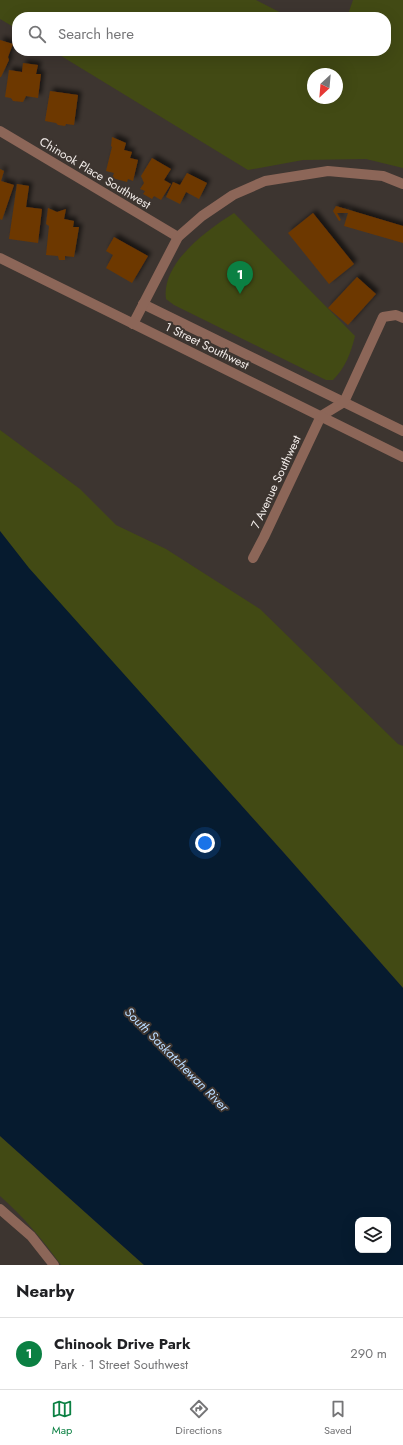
<!DOCTYPE html>
<html lang="en">
<head>
<meta charset="utf-8">
<style>
	:root { --surface:#fff; --page:#f2f2f2; --text:#202124; --muted:#757577; --line:#e0e0e0; --accent:#0b8043 }
	body { margin:0; font-family:Jost,sans-serif; background:var(--page); color:var(--text) }
	.controls { position:absolute; right:12px; bottom:12px; display:grid; overflow:hidden; border-radius:8px; box-shadow:0 4px 16px #0002 }
	.controls button { width:36px; height:36px; display:grid; place-items:center; padding:0; border:0; border-bottom:1px solid var(--line); background:var(--surface); color:var(--text); font:20px sans-serif }
	.compass { position:absolute; left:307px; top:68px; width:36px; height:36px; border-radius:50%; background:var(--surface); box-shadow:0 4px 16px #0002; rotate:206deg }
	.you { position:absolute; left:205px; top:843px; width:14px; height:14px; margin:-10px; border:3px solid #fff; border-radius:50%; background:#1a73e8; box-shadow:0 0 0 6px #1a73e833 }
	.badge { display:grid; place-items:center; width:26px; height:26px; border-radius:50%; background:var(--accent); color:#fff; font-size:13px; font-weight:700 }
	.pin { position:absolute; translate:-50% -33px; filter:drop-shadow(0 1px 2px #0008) }
	.pin::after { content:''; position:absolute; top:21px; width:14px; height:12px; background:inherit; clip-path:polygon(0 0,100% 0,50% 100%) }
	.list { margin:0; padding:0; list-style:none }
	h2 { display:flex; justify-content:space-between; align-items:center; height:52px; margin:0; padding:0 16px; font-size:17px }
	h2 small { font-size:13px; font-weight:400; color:var(--muted) }
	.list li { display:grid; grid-template-columns:26px 1fr auto; gap:12px; align-items:center; box-sizing:border-box; height:72px; padding:0 16px; border-top:1px solid var(--line) }
	.list b { display:block; font-size:15px; white-space:nowrap }
	.list p { margin:0; font-size:13px; white-space:nowrap; color:var(--muted) }
	.list em { font-size:13px; font-style:normal; color:var(--muted) }
	.icon { flex:none; width:22px; height:22px; fill:none; stroke:currentColor; stroke-width:2; stroke-linecap:round; stroke-linejoin:round }
	.map { position:relative; flex:none; width:403px; height:1265px; overflow:hidden }
	.search { position:absolute; background:var(--surface); box-shadow:0 4px 16px #0002; left:12px; right:12px; top:12px; height:44px; display:flex; align-items:center; gap:10px; box-sizing:border-box; padding:0 14px; border-radius:16px; color:var(--muted); font-size:15px }
	.sheet { height:124px; background:var(--surface) }
	nav { display:flex; justify-content:space-around; align-items:center; box-sizing:border-box; height:56px; border-top:1px solid var(--line); background:var(--surface); font-size:11px; color:var(--muted) }
	nav a { display:grid; justify-items:center; gap:2px }
	nav .on { color:var(--accent) }
	.map>svg:first-child { display:block }
	.green { fill:#424a14; fill-rule:evenodd }
	.water { fill:#061b2f; fill-rule:evenodd }
	.building { fill:#6d3802; filter:url(#shadow) }
	.lines { fill:none; stroke-linecap:round; stroke-linejoin:round }
	.minor { stroke:#8c6658; stroke-width:10 }
	.tertiary { stroke:#8c6658; stroke-width:10 }
	.labels { text-anchor:middle; stroke-width:4; stroke-linejoin:round; paint-order:stroke }
	.street-label { font-size:12px; fill:#f3edea; stroke:#3d3530 }
	.water-label { font-size:13px; font-style:italic; fill:#badbfe; stroke:#3d3530 }
</style>
</head>
<body>
<div class="map">
<svg width="403" height="1265" viewBox="0 0 403 1265">
	<defs>
		<filter id="shadow"><feDropShadow dx="3.5" dy="-3.5" stdDeviation="2" flood-color="#0009"/></filter>
	</defs>
	<rect width="100%" height="100%" fill="#3d3530"/>
	<g class="green">
		<polygon points="0,0 256,0 289,17 17,17 17,29 0,19"/>
		<path d="M 353,0 L 403,0 L 403,168 L 366,159 L 303,160 L 248,170 L 53,51 L 386,51 L 386,17 L 347,17 ZM 313,74 L 337,74 L 337,98 L 313,98 Z"/>
		<path d="M 234,213 L 355,336 C 351,353 345,368 333,380 L 326,380 L 174,305 L 166,299 C 161,263 207,230 234,213 Z"/>
		<polygon points="0,430 80,489 116,525 166,549 260,609 398,744 403,746 403,988 284,853 28,568 0,531"/>
		<path d="M 0,1136 L 144,1265 L 61,1265 C 43,1240 23,1216 0,1196 Z"/>
	</g>
	<path class="water" d="M 0,531 L 29,568 L 284,853 L 403,988 L 403,1265 L 144,1265 L 0,1136 ZM 358,1220 L 388,1220 L 388,1250 L 358,1250 Z"/>
	<g class="building">
		<polygon points="0,40 13,44 8,57 9,60 1,77 0,77"/>
		<polygon points="23,63 38,65 36,74 41,74 38,98 26,96 23,102 13,101 11,98 5,97 9,70 22,72"/>
		<polygon points="50,91 78,95 74,125 66,124 65,126 58,125 56,123 45,121"/>
		<polygon points="112,137 126,143 124,150 132,152 130,158 138,160 133,181 128,179 127,182 112,178 114,173 106,171 112,147 111,146"/>
		<polygon points="152,158 171,169 164,180 171,184 161,200 154,196 152,199 143,194 145,191 140,189 144,183 141,176"/>
		<polygon points="0,169 4,171 1,181 14,185 2,220 0,219"/>
		<polygon points="187,173 207,183 199,199 186,192 180,204 166,197 173,182 180,185"/>
		<polygon points="17,184 29,186 26,207 42,209 38,243 9,239"/>
		<polygon points="336,206 403,226 403,243 344,226 348,213 337,213 341,220 339,221 333,211"/>
		<polygon points="48,208 57,212 66,209 64,219 74,221 73,227 79,227 74,257 65,256 65,260 59,260 58,256 46,255 49,226 46,224"/>
		<polygon points="313,213 354,264 329,284 288,233"/>
		<polygon points="114,237 148,256 132,283 106,268 113,255 106,251"/>
		<polygon points="357,277 376,294 348,325 328,308"/>
	</g>
	<g class="lines">
		<g class="minor">
			<polyline points="0,131 178,237"/>
			<polyline points="143,304 403,431"/>
			<polyline points="133,324 178,237 202,216 233,195 265,181 328,171 383,176 403,184"/>
			<polyline points="253,558 264,537 321,416 344,402 383,317 396,315 403,318"/>
			<polyline points="0,1209 31,1236 54,1265"/>
		</g>
		<polyline class="tertiary" points="0,258 403,457"/>
	</g>
	<g class="labels">
		<g class="street-label">
			<text transform="translate(95 173) rotate(31)" y="4">Chinook Place Southwest</text>
			<text transform="translate(207 346) rotate(26)" y="4">1 Street Southwest</text>
			<text transform="translate(276 482) rotate(-65)" y="4">7 Avenue Southwest</text>
		</g>
		<g class="water-label">
			<text transform="translate(177 1059) rotate(45)" y="5">South Saskatchewan River</text>
		</g>
	</g>
</svg>
<div class="controls">
<button><svg class="icon" aria-label="layers" viewBox="0 0 24 24"><path d="M12 4l9 5-9 5-9-5zM3 14l9 5 9-5"/></svg></button>
</div>
<svg class="compass" viewBox="-18 -18 36 36"><path d="M0-13l5 13h-10z" fill="#e53935"/><path d="M0 13l5-13h-10z" fill="#757577"/></svg>
<div class="you"></div>
<div class="pin badge" style="left:240px;top:294px">1</div>
<div class="search"><svg class="icon" aria-label="search" viewBox="0 0 24 24"><circle cx="10" cy="10" r="6"/><path d="M15 15l6 6"/></svg>Search here</div>
</div>
<section class="sheet">
<h2>Nearby<small></small></h2>
<ul class="list">
<li><span class="badge">1</span><div><b>Chinook Drive Park</b><p>Park · 1 Street Southwest</p></div><em>290 m</em></li>
</ul>
</section>
<nav>
<a class="on"><svg class="icon" aria-label="map" viewBox="0 0 24 24"><path d="M3 6l6-2 6 2 6-2v14l-6 2-6-2-6 2zM9 4v14M15 6v14"/></svg>Map</a>
<a><svg class="icon" aria-label="directions" viewBox="0 0 24 24"><path d="M12 3l9 9-9 9-9-9zM9 14v-3h6M13 9l2 2-2 2"/></svg>Directions</a>
<a><svg class="icon" aria-label="saved" viewBox="0 0 24 24"><path d="M7 4h10v16l-5-4-5 4z"/></svg>Saved</a>
</nav>
</body>
</html>
